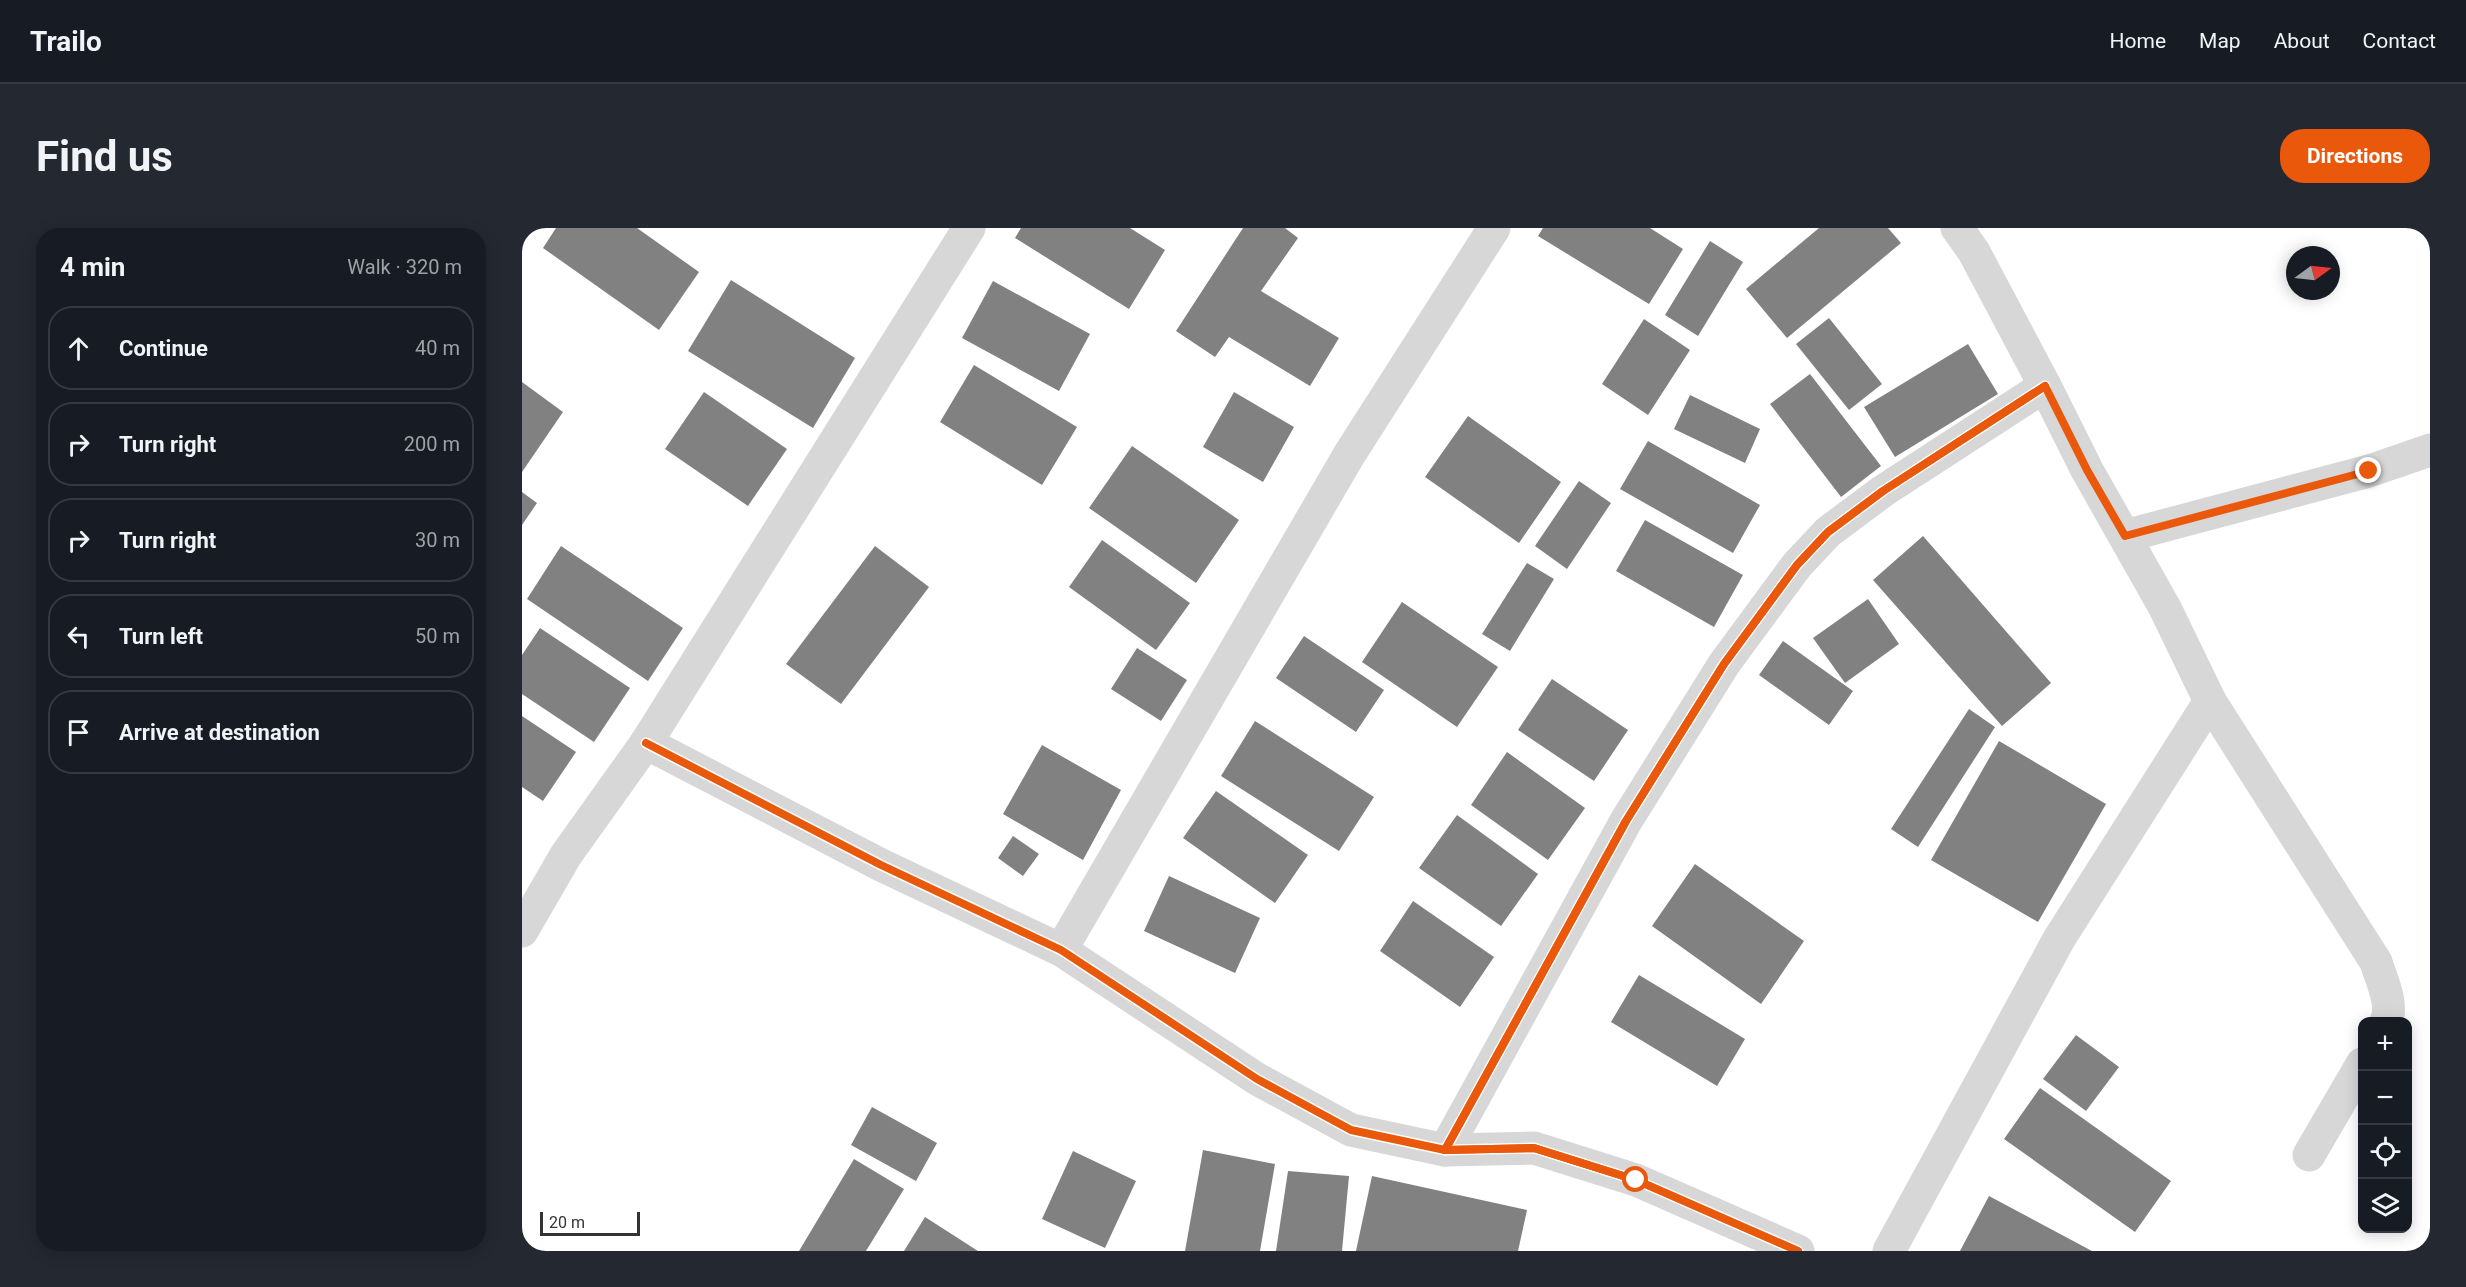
<!DOCTYPE html>
<html lang="en">
<head>
<meta charset="utf-8">
<style>
	:root { --surface:#171b24; --page:#242831; --text:#f1f3f6; --muted:#9ea1a6; --line:#363941; --accent:#ea580c }
	body { margin:0; font-family:Roboto,sans-serif; background:var(--page); color:var(--text) }
	.controls { position:absolute; right:18px; bottom:18px; display:grid; overflow:hidden; border-radius:12px; box-shadow:0 3px 15px #0003 }
	.controls button { width:54px; height:54px; display:grid; place-items:center; padding:0; border:0; border-bottom:2px solid var(--line); background:var(--surface); color:var(--text); font:30px sans-serif }
	.compass { position:absolute; left:1764px; top:18px; width:54px; height:54px; border-radius:50%; background:var(--surface); box-shadow:0 3px 15px #0003; rotate:75deg }
	.scale { position:absolute; left:18px; bottom:15px; width:100px; box-sizing:border-box; padding-left:6px; border:3px solid #333; border-top:0; font-size:16px; line-height:21px; white-space:nowrap; color:#333; -webkit-text-stroke:4px #fff; paint-order:stroke }
	.stop { position:absolute; width:18px; height:18px; margin:-14px; border:4px solid #ea580c; border-radius:50%; background:#fff }
	.stop.end { background:#ea580c; border-color:#fff; box-shadow:0 2px 6px #0008 }
	.list { margin:0; padding:0; list-style:none }
	h2 { display:flex; justify-content:space-between; align-items:center; height:78px; margin:0; padding:0 24px; font-size:26px }
	h2 small { font-size:20px; font-weight:400; color:var(--muted) }
	.list li { display:grid; grid-template-columns:39px 1fr auto; gap:18px; align-items:center; box-sizing:border-box; height:84px; margin:0 12px 12px; padding:0 12px; border:2px solid var(--line); border-radius:24px }
	.list b { display:block; font-size:22px; white-space:nowrap }
	.list em { font-size:20px; font-style:normal; color:var(--muted) }
	.icon { flex:none; width:33px; height:33px; fill:none; stroke:currentColor; stroke-width:2; stroke-linecap:round; stroke-linejoin:round }
	.map { position:relative; flex:none; width:1908px; height:1023px; overflow:hidden; border-radius:24px }
	header { display:flex; align-items:center; gap:36px; box-sizing:border-box; height:84px; padding:0 30px; background:var(--surface); border-bottom:2px solid var(--line) }
	header strong { font-size:28px }
	nav { display:flex; gap:33px; margin-inline-start:auto; font-size:21px }
	.intro { display:flex; align-items:center; justify-content:space-between; box-sizing:border-box; height:144px; padding:0 36px }
	h1 { margin:0; font-size:42px }
	.button { padding:15px 27px; border-radius:24px; background:var(--accent); color:#fff; font-size:21px; font-weight:700 }
	main { display:flex; gap:36px; padding:0 36px }
	aside { flex:1; background:var(--surface); border-radius:24px; box-shadow:0 3px 15px #0003 }
	.map>svg:first-child { display:block }
	.building { fill:#818181 }
	.lines { fill:none; stroke-linecap:round; stroke-linejoin:round }
	.street { stroke:#d7d7d7; stroke-width:33 }
	.cycleway-casing { stroke:#fff; stroke-width:11 }
	.cycleway { stroke:#e8590c; stroke-width:8 }
	.route { stroke:#ea580c; stroke-width:8 }
</style>
</head>
<body>
<header>
<strong>Trailo</strong>
<nav><a>Home</a><a>Map</a><a>About</a><a>Contact</a></nav>
</header>
<div class="intro"><h1>Find us</h1><a class="button">Directions</a></div>
<main>
<aside>
<h2>4 min<small>Walk · 320 m</small></h2>
<ul class="list">
<li><svg class="icon" aria-label="ahead" viewBox="0 0 24 24"><path d="M12 20V5M6 11l6-6 6 6"/></svg><div><b>Continue</b></div><em>40 m</em></li>
<li><svg class="icon" aria-label="right" viewBox="0 0 24 24"><path d="M7 20v-9h11M14 6l5 5-5 5"/></svg><div><b>Turn right</b></div><em>200 m</em></li>
<li><svg class="icon" aria-label="right" viewBox="0 0 24 24"><path d="M7 20v-9h11M14 6l5 5-5 5"/></svg><div><b>Turn right</b></div><em>30 m</em></li>
<li><svg class="icon" aria-label="left" viewBox="0 0 24 24"><path d="M17 20v-9H6M10 6l-5 5 5 5"/></svg><div><b>Turn left</b></div><em>50 m</em></li>
<li><svg class="icon" aria-label="arrive" viewBox="0 0 24 24"><path d="M6 21V4h12l-3 4 3 4H6"/></svg><div><b>Arrive at destination</b></div></li>
</ul>
</aside>
<div class="map">
<svg width="1908" height="1023" viewBox="0 0 1908 1023">
	<rect width="100%" height="100%" fill="#fff"/>
	<g class="building">
		<polygon points="34,0 115,0 177,44 137,102 21,20"/>
		<polygon points="499,0 608,0 643,22 607,81 493,10"/>
		<polygon points="721,0 763,0 776,10 739,63 817,110 788,158 707,109 693,129 654,103"/>
		<polygon points="1021,0 1128,0 1161,21 1127,76 1016,8"/>
		<polygon points="1297,0 1366,0 1379,15 1265,110 1224,61"/>
		<polygon points="1188,13 1221,34 1176,108 1143,87"/>
		<polygon points="209,52 333,130 291,200 166,123"/>
		<polygon points="471,53 568,106 537,163 440,110"/>
		<polygon points="1307,90 1360,156 1327,182 1274,116"/>
		<polygon points="1122,91 1168,122 1126,187 1080,156"/>
		<polygon points="1446,116 1476,166 1373,229 1342,179"/>
		<polygon points="452,137 555,199 520,257 418,194"/>
		<polygon points="1288,146 1359,238 1319,269 1248,176"/>
		<polygon points="0,154 41,184 0,244"/>
		<polygon points="182,164 265,221 226,278 143,221"/>
		<polygon points="712,164 772,199 741,254 681,219"/>
		<polygon points="1168,167 1238,201 1223,235 1152,201"/>
		<polygon points="946,188 1039,254 997,315 903,249"/>
		<polygon points="1126,213 1238,277 1211,325 1098,261"/>
		<polygon points="610,218 717,292 674,355 567,280"/>
		<polygon points="1057,253 1089,275 1045,341 1013,318"/>
		<polygon points="0,264 15,275 0,297"/>
		<polygon points="1123,292 1221,347 1192,399 1094,343"/>
		<polygon points="1401,308 1529,455 1480,498 1351,352"/>
		<polygon points="580,312 668,375 634,422 547,359"/>
		<polygon points="39,318 161,400 126,453 5,371"/>
		<polygon points="353,318 407,359 319,476 264,436"/>
		<polygon points="1005,335 1032,351 988,423 960,406"/>
		<polygon points="1346,371 1377,416 1323,455 1291,410"/>
		<polygon points="880,374 976,439 935,499 840,434"/>
		<polygon points="18,400 108,460 72,514 0,466 0,427"/>
		<polygon points="782,408 862,462 834,504 754,450"/>
		<polygon points="1261,413 1331,463 1307,497 1237,447"/>
		<polygon points="615,420 665,452 639,493 589,461"/>
		<polygon points="1030,451 1106,502 1072,553 996,502"/>
		<polygon points="1447,481 1473,499 1396,619 1369,601"/>
		<polygon points="0,488 54,524 21,573 0,559"/>
		<polygon points="733,493 852,569 817,623 699,548"/>
		<polygon points="1477,513 1584,576 1516,694 1409,632"/>
		<polygon points="520,517 599,562 561,632 481,586"/>
		<polygon points="985,524 1063,580 1026,632 949,577"/>
		<polygon points="694,563 786,627 753,675 661,610"/>
		<polygon points="935,587 1016,646 979,698 897,640"/>
		<polygon points="491,608 517,626 501,648 476,630"/>
		<polygon points="1173,636 1282,713 1239,776 1130,698"/>
		<polygon points="647,648 738,690 713,745 622,703"/>
		<polygon points="891,673 972,729 938,779 858,723"/>
		<polygon points="1117,747 1223,811 1195,858 1089,794"/>
		<polygon points="1554,807 1597,839 1564,883 1521,851"/>
		<polygon points="1518,860 1649,953 1613,1004 1482,911"/>
		<polygon points="350,879 415,915 394,953 329,917"/>
		<polygon points="681,922 753,936 738,1023 663,1023"/>
		<polygon points="551,923 614,953 583,1020 520,991"/>
		<polygon points="332,931 382,961 344,1023 277,1023"/>
		<polygon points="766,943 827,948 820,1023 754,1023"/>
		<polygon points="850,948 1005,982 996,1023 834,1023"/>
		<polygon points="1467,968 1570,1023 1438,1023"/>
		<polygon points="403,989 456,1023 382,1023"/>
	</g>
	<g class="lines">
		<g class="street">
			<path d="M 1435,0 L 1452,24 L 1523,158 L 1565,242 L 1643,380 L 1688,473 L 1854,734 C 1859,751 1872,776 1864,794"/>
			<polyline points="1603,308 1847,243 1908,222"/>
			<polyline points="124,515 359,637 539,722 735,851 829,902 923,922 1012,920 1114,952 1276,1023"/>
			<polyline points="0,703 44,627 124,515 447,0"/>
			<polyline points="539,722 827,227 972,0"/>
			<polyline points="923,922 1104,593 1202,436 1275,337 1306,304 1361,263 1523,158"/>
			<polyline points="1787,927 1840,836"/>
			<polyline points="1367,1023 1537,711 1688,473"/>
		</g>
		<g class="cycleway-casing">
			<g id="cycleway">
				<polyline points="124,515 359,637 539,722 735,851 829,902 923,922 1012,920 1114,952 1276,1023"/>
				<polyline points="923,922 1104,593 1202,436 1275,337 1306,304 1361,263 1523,158"/>
			</g>
		</g>
		<use href="#cycleway" class="cycleway"/>
	</g>
	<g class="lines">
		<polyline class="route" points="1114,952 1012,920 923,922 1104,593 1202,436 1275,337 1306,304 1361,263 1523,158 1565,242 1603,308 1847,243"/>
	</g>
</svg>
<div class="controls">
<button>+</button>
<button>−</button>
<button><svg class="icon" aria-label="locate" viewBox="0 0 24 24"><circle cx="12" cy="12" r="6"/><path d="M12 2v4M12 18v4M2 12h4M18 12h4"/></svg></button>
<button><svg class="icon" aria-label="layers" viewBox="0 0 24 24"><path d="M12 4l9 5-9 5-9-5zM3 14l9 5 9-5"/></svg></button>
</div>
<svg class="compass" viewBox="-18 -18 36 36"><path d="M0-13l5 13h-10z" fill="#e53935"/><path d="M0 13l5-13h-10z" fill="#9ea1a6"/></svg>
<div class="scale">20 m</div>
<div class="stop" style="left:1114px;top:952px"></div>
<div class="stop end" style="left:1847px;top:243px"></div>
</div>
</main>
</body>
</html>
